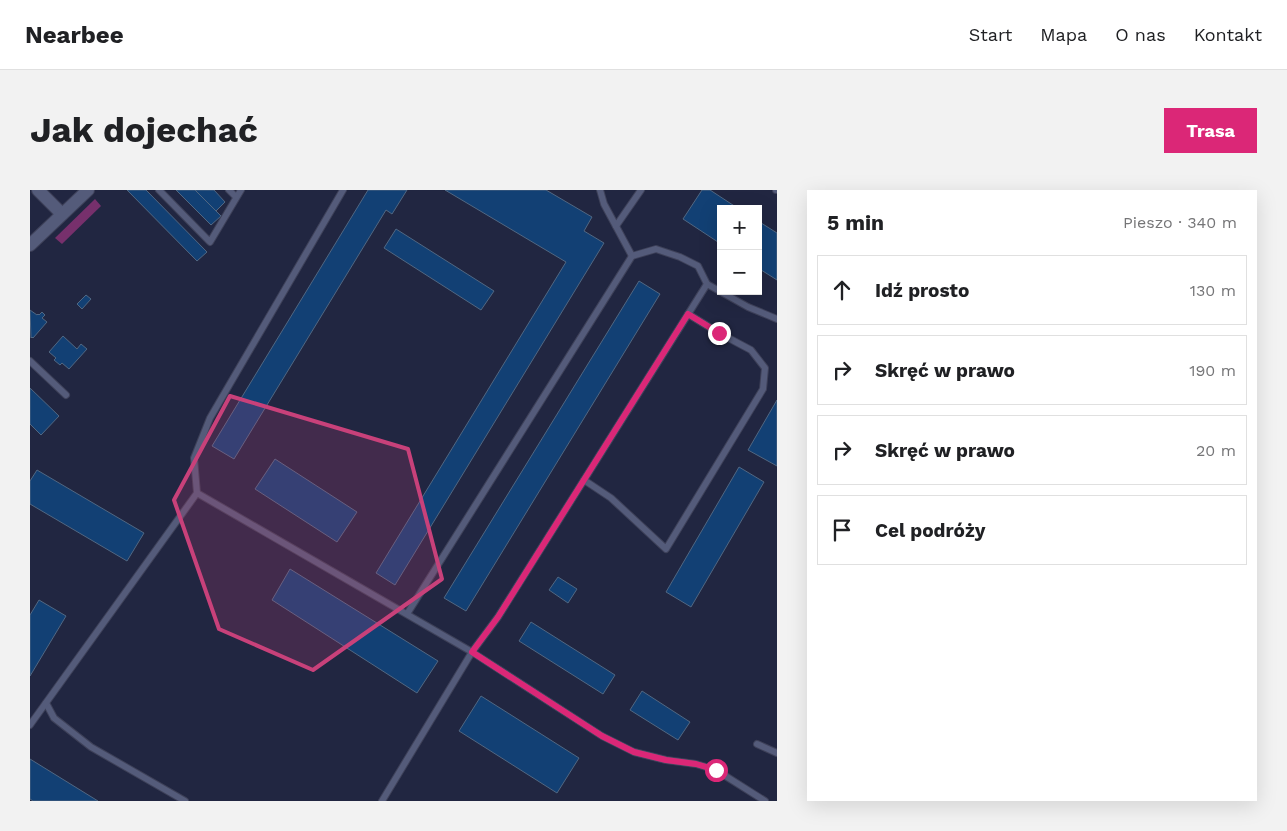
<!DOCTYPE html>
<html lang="pl">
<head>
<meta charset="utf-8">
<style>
	:root { --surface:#fff; --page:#f2f2f2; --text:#202124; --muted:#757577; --line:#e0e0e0; --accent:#db2777 }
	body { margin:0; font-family:"Work Sans",sans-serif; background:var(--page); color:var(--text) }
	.controls { position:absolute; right:15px; top:15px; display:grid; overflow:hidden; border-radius:0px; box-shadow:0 5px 20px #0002 }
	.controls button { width:45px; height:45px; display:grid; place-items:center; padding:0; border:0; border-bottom:1px solid var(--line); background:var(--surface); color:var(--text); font:25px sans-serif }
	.stop { position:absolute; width:15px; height:15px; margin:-11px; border:4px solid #db2777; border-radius:50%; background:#fff }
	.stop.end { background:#db2777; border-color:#fff; box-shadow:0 1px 5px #0008 }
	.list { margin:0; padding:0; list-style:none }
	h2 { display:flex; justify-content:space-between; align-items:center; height:65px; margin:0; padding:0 20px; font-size:21px }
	h2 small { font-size:16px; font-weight:400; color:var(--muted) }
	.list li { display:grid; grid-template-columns:32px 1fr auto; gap:15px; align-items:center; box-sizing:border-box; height:70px; margin:0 10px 10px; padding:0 10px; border:1px solid var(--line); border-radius:0px }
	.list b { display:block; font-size:19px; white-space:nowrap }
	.list em { font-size:16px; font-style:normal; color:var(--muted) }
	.icon { flex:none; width:28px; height:28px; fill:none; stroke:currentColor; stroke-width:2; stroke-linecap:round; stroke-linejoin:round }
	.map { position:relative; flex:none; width:747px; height:611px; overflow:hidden; border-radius:0px }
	header { display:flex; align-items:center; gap:30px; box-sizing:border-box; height:70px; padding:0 25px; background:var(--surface); border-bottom:1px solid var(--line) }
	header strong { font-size:24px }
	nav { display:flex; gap:28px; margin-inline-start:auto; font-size:18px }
	.intro { display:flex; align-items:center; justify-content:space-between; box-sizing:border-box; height:120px; padding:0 30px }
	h1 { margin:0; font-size:35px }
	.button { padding:12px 22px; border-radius:0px; background:var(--accent); color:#fff; font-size:18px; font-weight:700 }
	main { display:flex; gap:30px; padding:0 30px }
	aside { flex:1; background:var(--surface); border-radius:0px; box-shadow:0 5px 20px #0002 }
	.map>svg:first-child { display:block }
	.green { fill:#77306c }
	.building { fill:#124074; stroke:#516782 }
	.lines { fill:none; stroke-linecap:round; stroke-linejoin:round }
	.service-casing { stroke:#3e4159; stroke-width:8 }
	.minor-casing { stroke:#3e4159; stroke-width:14 }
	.service { stroke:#545b7a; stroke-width:6 }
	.minor { stroke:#545b7a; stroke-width:12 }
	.route { stroke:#db2777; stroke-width:6 }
	.marked { fill:#c8417a; fill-opacity:0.2; stroke:#c8417a; stroke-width:4; stroke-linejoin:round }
</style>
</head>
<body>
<header>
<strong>Nearbee</strong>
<nav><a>Start</a><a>Mapa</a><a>O nas</a><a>Kontakt</a></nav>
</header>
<div class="intro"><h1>Jak dojechać</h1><a class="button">Trasa</a></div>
<main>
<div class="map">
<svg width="747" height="611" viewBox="0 0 747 611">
	<rect width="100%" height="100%" fill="#212641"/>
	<polygon class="green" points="65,9 71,16 32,54 25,48"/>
	<g class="building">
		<polygon points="97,0 116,0 177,62 167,71"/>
		<polygon points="146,0 165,0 191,26 181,35"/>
		<polygon points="165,0 184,0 195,12 186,21"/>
		<polygon points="338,0 377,0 362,24 356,20 204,269 182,256"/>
		<polygon points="415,0 516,0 562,27 554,41 574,53 365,395 346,383 536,72"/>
		<polygon points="672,0 680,0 709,19 691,19 691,54 653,29"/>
		<polygon points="728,31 747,43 747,90 728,78"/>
		<polygon points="366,39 464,101 451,120 354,58"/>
		<polygon points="609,91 630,104 436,421 414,408"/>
		<polygon points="56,105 61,109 52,119 47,114"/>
		<polygon points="0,120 7,125 8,124 9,125 12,122 15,125 12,128 17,132 3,148 2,147 1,148"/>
		<polygon points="33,146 47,159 51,154 57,159 39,179 32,173 30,175 24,170 26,168 19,162"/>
		<polygon points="0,198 29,226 11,245 0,234"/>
		<polygon points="747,210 747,276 718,260"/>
		<polygon points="245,269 327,322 307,352 225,299"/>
		<polygon points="709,277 734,292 661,417 636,402"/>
		<polygon points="7,280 114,343 97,371 0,314 0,291"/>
		<polygon points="260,379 408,471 387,503 242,410"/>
		<polygon points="528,387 547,399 538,413 519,400"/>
		<polygon points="9,410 36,426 0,486 0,425"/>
		<polygon points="501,432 585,485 573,504 489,451"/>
		<polygon points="612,501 660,532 648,550 600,520"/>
		<polygon points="451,506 549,568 527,603 429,541"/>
		<polygon points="0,569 68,611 3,611 0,609"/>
	</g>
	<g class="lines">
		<g class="service-casing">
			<g id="service">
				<polyline points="129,0 180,52 211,0"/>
				<polyline points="199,0 206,7"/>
				<polyline points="570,0 574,14 602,66"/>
				<polyline points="746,0 747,0"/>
				<polyline points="586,36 611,0"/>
				<polyline points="677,94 718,117 747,129"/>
				<polyline points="0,171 36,205"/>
				<polyline points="554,290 581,308 636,359 733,199 735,178 721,160 689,143 658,124"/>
				<polyline points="167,303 164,268 180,228 313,0"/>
				<polyline points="16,513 24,528 61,557 155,611"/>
				<polyline points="0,535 167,303 442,462 468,427 677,94 668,76 650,67 626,59 602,66 377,424"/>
				<polyline points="727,554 747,563"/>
				<polyline points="352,611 442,462 572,546 604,562 636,570 666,574 686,580 735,611"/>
			</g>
		</g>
		<g class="minor-casing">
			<g id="minor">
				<polyline points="8,0 32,24"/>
				<polyline points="0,55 58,0"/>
			</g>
		</g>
		<use href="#service" class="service"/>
		<use href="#minor" class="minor"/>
	</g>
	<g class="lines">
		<polyline class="route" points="686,580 666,574 636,570 604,562 572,546 442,462 468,427 658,124 689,143"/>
	</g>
	<path class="marked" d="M 200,206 L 378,259 L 412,389 L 283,480 L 189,439 L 144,310 Z"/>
</svg>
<div class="controls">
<button>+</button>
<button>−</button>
</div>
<div class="stop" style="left:686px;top:580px"></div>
<div class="stop end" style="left:689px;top:143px"></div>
</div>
<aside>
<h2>5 min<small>Pieszo · 340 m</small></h2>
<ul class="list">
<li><svg class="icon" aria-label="ahead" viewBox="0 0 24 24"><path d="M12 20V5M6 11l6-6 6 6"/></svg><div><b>Idź prosto</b></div><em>130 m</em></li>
<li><svg class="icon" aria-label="right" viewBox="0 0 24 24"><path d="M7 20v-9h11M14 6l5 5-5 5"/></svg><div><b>Skręć w prawo</b></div><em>190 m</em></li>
<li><svg class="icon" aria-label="right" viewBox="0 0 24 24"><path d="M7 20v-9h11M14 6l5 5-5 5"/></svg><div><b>Skręć w prawo</b></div><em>20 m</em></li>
<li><svg class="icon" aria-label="arrive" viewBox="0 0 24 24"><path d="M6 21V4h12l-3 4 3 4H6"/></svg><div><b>Cel podróży</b></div></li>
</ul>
</aside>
</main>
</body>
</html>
